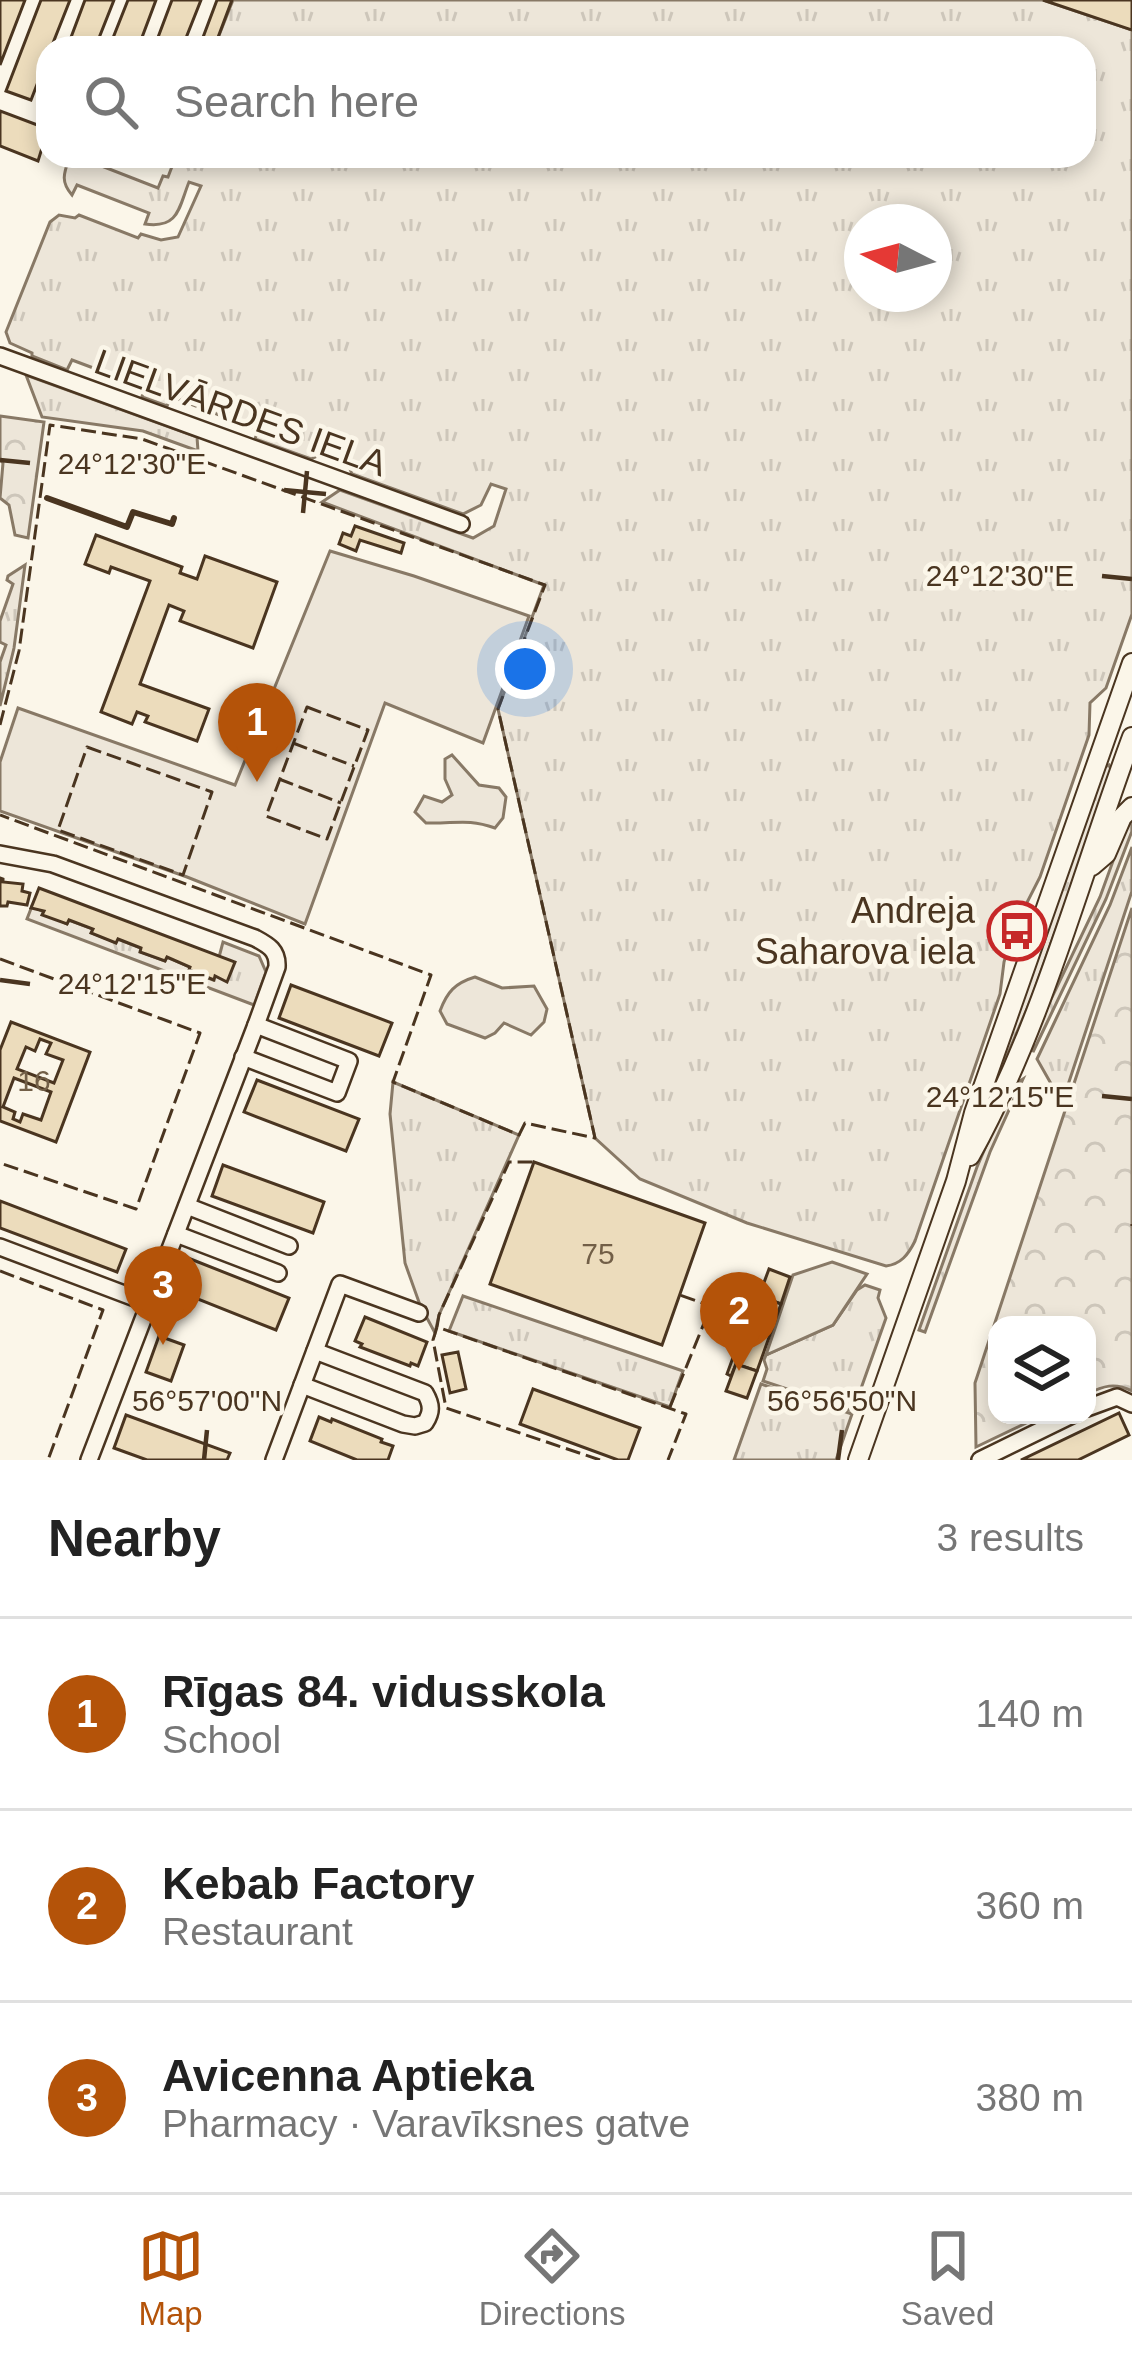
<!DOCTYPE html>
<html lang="en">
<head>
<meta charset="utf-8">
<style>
	:root { --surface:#fff; --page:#f2f2f2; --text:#222; --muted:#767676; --line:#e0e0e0; --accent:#b45309 }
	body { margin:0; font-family:Helvetica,sans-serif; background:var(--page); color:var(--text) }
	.controls { position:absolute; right:36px; bottom:36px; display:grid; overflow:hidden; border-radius:24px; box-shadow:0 6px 18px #0003 }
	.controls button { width:108px; height:108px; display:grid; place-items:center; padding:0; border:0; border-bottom:3px solid var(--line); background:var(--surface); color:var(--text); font:60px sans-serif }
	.compass { position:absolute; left:844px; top:204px; width:108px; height:108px; border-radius:50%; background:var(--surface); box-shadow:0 6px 18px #0003; rotate:276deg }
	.you { position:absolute; left:525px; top:669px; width:42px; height:42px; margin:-30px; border:9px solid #fff; border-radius:50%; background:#1a73e8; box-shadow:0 0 0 18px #1a73e833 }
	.badge { display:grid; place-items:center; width:78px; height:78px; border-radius:50%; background:var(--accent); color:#fff; font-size:39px; font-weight:700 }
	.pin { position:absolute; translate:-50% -99px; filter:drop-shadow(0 3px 6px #0008) }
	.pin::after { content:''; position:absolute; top:63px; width:42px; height:36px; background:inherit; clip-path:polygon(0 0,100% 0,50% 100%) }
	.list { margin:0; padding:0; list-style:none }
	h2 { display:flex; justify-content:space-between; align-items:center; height:156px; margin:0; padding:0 48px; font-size:51px }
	h2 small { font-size:39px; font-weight:400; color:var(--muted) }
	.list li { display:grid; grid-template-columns:78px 1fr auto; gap:36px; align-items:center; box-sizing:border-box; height:192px; padding:0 48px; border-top:3px solid var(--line) }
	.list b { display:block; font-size:45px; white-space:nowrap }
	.list p { margin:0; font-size:39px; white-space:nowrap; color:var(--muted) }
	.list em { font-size:39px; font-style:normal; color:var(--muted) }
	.icon { flex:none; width:66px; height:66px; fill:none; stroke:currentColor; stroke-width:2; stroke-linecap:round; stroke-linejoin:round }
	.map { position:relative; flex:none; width:1132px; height:1460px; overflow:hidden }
	.search { position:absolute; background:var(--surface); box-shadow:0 6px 18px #0003; left:36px; right:36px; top:36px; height:132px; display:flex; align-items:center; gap:30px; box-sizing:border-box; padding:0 42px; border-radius:36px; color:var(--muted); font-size:45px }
	.sheet { height:732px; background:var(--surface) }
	nav { display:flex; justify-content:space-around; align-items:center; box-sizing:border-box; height:168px; border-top:3px solid var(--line); background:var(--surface); font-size:33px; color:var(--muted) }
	nav a { display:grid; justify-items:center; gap:6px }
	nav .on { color:var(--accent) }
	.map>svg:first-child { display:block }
	.grass { fill:url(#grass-tufts); stroke:#887966; stroke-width:3; fill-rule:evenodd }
	.forest { fill:url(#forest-crowns); stroke:#887966; stroke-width:3 }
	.park { fill:#ede6d9; stroke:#887966; stroke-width:3 }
	.parking { fill:#ede7d9; stroke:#887966; stroke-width:3 }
	.building { fill:#ecdcbc; stroke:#4a3520; stroke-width:3; fill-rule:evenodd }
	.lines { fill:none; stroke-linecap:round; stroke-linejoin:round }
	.minor-casing { stroke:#4a3520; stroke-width:20 }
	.major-casing { stroke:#4a3520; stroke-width:22 }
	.minor { stroke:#fbf6e9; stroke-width:15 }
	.major { stroke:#fbf6e9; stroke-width:18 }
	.fence { stroke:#4a3520; stroke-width:3; stroke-dasharray:15 6; stroke-linecap:butt }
	.wall { stroke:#4a3520; stroke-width:6 }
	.ticks { fill:none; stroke:#4a3520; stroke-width:4.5 }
	.labels { text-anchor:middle; stroke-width:9; stroke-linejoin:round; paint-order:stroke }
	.number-label { font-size:30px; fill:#725f47 }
	.street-label { font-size:36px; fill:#4a3520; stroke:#fbf6e9 }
	.poi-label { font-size:36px; fill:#4a3520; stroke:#fbf6e9; text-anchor:end }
	.ticks-label { font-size:30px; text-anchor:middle; fill:#4a3520; stroke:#fbf6e9; stroke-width:9; stroke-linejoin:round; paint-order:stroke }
</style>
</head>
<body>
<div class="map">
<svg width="1132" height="1460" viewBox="0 0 1132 1460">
	<defs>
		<pattern id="grass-tufts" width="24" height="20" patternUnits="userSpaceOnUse" patternTransform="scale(3)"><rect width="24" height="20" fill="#ede6d9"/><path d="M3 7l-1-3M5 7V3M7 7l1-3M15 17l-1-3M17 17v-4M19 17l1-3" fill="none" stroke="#cdc6ba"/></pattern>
		<pattern id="forest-crowns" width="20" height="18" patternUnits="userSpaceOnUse" patternTransform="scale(3)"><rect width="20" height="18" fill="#ede6d9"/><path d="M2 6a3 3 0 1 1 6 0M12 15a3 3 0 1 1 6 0" fill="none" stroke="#cdc6ba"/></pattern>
	</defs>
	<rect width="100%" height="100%" fill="#fbf6e9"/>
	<g class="grass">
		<path d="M 233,0 L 1043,0 L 1132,30 L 1132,614 L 1106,688 L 1090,703 L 1089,735 L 1040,877 L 1013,930 L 1004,962 L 1000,994 L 915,1241 C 908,1255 901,1264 886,1266 L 747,1223 L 640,1179 L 595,1138 L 498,709 L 544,585 L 322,502 L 340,490 L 473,538 L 494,526 L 506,489 L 491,484 L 481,505 L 463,514 L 352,474 C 345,453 331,449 311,459 L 255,439 L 258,430 L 175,398 L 171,397 L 167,406 L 142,397 L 144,387 L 72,360 L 67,370 L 32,356 L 32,353 L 10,343 L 6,332 L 50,222 L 59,215 L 75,218 L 79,215 L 138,238 L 141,234 L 161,240 L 178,237 L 201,186 L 189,182 C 179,207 179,229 145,224 L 149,213 L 77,185 L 72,195 C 60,181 64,173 70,156 L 76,156 L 158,188 L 163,176 L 168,177 L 176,156 L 1084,156 L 1084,48 L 214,48 ZM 862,222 L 934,222 L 934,294 L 862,294 Z"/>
		<polygon points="26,375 197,437 198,451 143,431 42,417"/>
		<polygon points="25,565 14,648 0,706 0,662 6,645 0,642 0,621 13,584 7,580 8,576"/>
		<polygon points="1109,765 1112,772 1032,997 994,1086 989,1091 1104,767"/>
		<polygon points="1132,819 1132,831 1106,899 1033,1052 1033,1037 1100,897 1121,839"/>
		<polygon points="1132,847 1132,891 1062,1103 1037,1059 1110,905"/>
		<polygon points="32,906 67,924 69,920 93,929 92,933 115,942 118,939 141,948 141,952 165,961 167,957 190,967 190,971 213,980 223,942 259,956 266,972 254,1005 27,919"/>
		<polygon points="1023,1079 990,1152 925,1332 919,1330 977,1167 1012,1086"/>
		<polygon points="393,1082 519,1135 439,1315 435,1333 420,1305 405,1263 390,1114"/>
		<polygon points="865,1285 880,1290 878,1298 886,1318 853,1411 763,1381 767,1369 764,1360 766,1355 833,1325 857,1290"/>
		<polygon points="463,1296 683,1371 670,1407 449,1331"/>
		<polygon points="761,1384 852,1414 836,1460 734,1460"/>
	</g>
	<g class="forest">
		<polygon points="0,416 44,422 28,538 15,535 9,505 0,498 3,463 0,460"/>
		<path d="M 1132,908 L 1132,1391 C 1115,1382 1103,1386 1087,1394 L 1087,1325 L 997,1325 L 997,1415 L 1043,1415 L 976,1447 L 975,1383 Z"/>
	</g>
	<g class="park">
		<polygon points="330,551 414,576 529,616 483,743 385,703 305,924 187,877 0,811 0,762 18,708 235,785"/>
		<path d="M 452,755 L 479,785 L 499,788 L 506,797 L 503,818 L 495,828 C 467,818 455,824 426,823 L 415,812 L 424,796 L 442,802 L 452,795 L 445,779 L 445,759 Z"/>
		<path d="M 475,977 L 502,988 L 534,986 L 547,1009 L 544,1022 L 531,1035 L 504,1023 L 495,1033 L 485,1038 L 447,1024 L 440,1011 C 447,992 455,983 475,977 Z"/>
	</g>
	<polygon class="parking" points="832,1262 867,1274 833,1325 766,1355 793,1275"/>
	<g class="building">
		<polygon points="0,0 25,0 0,65"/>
		<polygon points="41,0 70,0 51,48 48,48 48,56 31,100 6,91"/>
		<polygon points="85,0 114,0 95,48 67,48"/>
		<polygon points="128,0 156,0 138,48 109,48"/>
		<polygon points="172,0 201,0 182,48 154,48"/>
		<polygon points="217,0 232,0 214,48 199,48"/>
		<polygon points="1043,0 1132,0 1132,30"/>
		<polygon points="0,111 48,129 38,161 0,146"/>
		<polygon points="355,526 404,543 401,553 360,540 356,551 339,544 343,533 351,536"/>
		<polygon points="96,535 182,567 180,573 197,579 205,556 277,582 253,648 180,621 184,611 169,605 140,684 209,709 197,741 145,722 148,716 137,712 132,724 101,712 150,581 111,567 109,573 85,564"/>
		<polygon points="0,878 3,879 3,882 23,884 22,891 30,893 27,905 8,902 7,906 0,906"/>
		<polygon points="39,888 235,962 227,982 215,976 214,980 189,970 190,967 167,957 165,961 140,952 141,948 118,939 116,943 91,933 93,929 69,920 67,924 42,915 44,911 31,908"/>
		<polygon points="291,985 392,1023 379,1056 279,1018"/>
		<path d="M 11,1022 L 90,1052 L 56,1142 L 0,1121 L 0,1050 ZM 40,1039 L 51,1043 L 46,1054 L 63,1060 L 54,1083 L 17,1069 L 26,1047 L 35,1051 ZM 14,1078 L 51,1092 L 41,1120 L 23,1114 L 20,1122 L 13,1119 L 15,1112 L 3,1107 Z"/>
		<polygon points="257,1080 359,1119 346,1151 244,1112"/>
		<polygon points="534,1162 705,1223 662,1345 490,1284"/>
		<polygon points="223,1165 324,1202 313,1233 212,1196"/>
		<polygon points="0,1201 126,1249 117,1272 0,1228"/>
		<polygon points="188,1258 289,1298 276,1330 175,1290"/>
		<polygon points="769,1269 790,1277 781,1304 759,1296"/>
		<polygon points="758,1289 762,1290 759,1296 781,1304 757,1371 736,1364 731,1376 727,1374"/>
		<polygon points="365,1317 427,1342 418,1366 411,1363 410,1366 360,1347 362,1344 355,1341"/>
		<polygon points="159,1336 184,1345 171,1381 146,1372"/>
		<polygon points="458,1352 466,1389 450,1393 442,1355"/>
		<polygon points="736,1364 757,1371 747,1398 726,1391"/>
		<polygon points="533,1389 640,1428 628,1460 618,1460 520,1424"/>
		<polygon points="1119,1413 1129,1435 1078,1460 1021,1460"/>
		<polygon points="126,1415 230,1453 227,1460 147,1460 114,1448"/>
		<polygon points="319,1417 331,1422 332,1419 382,1439 381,1442 393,1446 388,1460 357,1460 310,1441"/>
	</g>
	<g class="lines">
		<g class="minor-casing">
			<g id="minor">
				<polyline points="0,356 461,524"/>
				<path d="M 0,854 L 53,864 L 255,938 C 268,945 278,950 277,967 L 256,1025 L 89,1460"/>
				<polyline points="243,1057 337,1093 349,1061 256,1025"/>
				<polyline points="187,1206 289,1246"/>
				<polyline points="176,1234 278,1273"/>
				<polyline points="0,1247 148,1303"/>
				<path d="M 302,1385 L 403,1424 L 415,1426 L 425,1423 C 432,1412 432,1405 425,1393 L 315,1351"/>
				<polyline points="1087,1408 1117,1397 1132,1404"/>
				<polyline points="274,1460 340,1284 419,1313"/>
				<polyline points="980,1460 1072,1415"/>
			</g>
		</g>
		<g class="major-casing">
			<g id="major">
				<polyline points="1092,866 1106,854 1122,817 1132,807"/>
				<path d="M 970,1156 C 1043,1024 1080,877 1132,737"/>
				<polyline points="858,1460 956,1181 974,1113 1132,663"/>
			</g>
		</g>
		<use href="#minor" class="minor"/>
		<use href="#major" class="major"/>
		<g class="fence">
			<polygon points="307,707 368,730 327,839 266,816"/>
			<polyline points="0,725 19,651 50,425 142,439 545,585 498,709 595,1138 525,1123 519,1135 393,1082 431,975 0,815"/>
			<polyline points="293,743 354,766"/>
			<polygon points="87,747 212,792 183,875 58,830"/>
			<polyline points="279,779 341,803"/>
			<polyline points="0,959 200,1033 136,1209 0,1163"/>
			<polyline points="1132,1224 1132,1226"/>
			<polyline points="0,1271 103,1310 48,1460"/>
			<polyline points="437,1327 439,1315 509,1162 534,1162"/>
			<polyline points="670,1407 711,1306 680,1295"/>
			<polyline points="600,1460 446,1408 433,1340 437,1327 686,1414 668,1460"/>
		</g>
		<polyline class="wall" points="47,498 127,527 133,512 172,524 174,518"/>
	</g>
	<path class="ticks" d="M 0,460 L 30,463M 284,490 L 326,494M 303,513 L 307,471M 1102,576 L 1132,579M 0,980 L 30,984M 1102,1096 L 1132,1099M 204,1460 L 207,1430M 838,1460 L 842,1430"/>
	<defs>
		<g id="bus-ring" transform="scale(3)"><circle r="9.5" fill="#fbf6e9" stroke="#c62828" stroke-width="1.5"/><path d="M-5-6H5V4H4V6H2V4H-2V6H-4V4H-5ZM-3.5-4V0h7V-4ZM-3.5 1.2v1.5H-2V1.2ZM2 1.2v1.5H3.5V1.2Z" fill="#c62828"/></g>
	</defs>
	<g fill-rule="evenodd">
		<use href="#bus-ring" x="1017" y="931"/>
	</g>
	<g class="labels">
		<g class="number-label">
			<text x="34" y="1091">16</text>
			<text x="598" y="1264">75</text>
		</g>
		<g class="street-label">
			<text transform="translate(241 412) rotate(20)" y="13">LIELVĀRDES IELA</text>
		</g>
		<g class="poi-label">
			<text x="975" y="923">Andreja<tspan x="975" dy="41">Saharova iela</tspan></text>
		</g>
	</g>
	<g class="ticks-label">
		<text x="132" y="474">24°12'30"E</text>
		<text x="1000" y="586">24°12'30"E</text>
		<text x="132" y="994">24°12'15"E</text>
		<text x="1000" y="1107">24°12'15"E</text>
		<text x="207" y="1411">56°57'00"N</text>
		<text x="842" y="1411">56°56'50"N</text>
	</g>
</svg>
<div class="controls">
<button><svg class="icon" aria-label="layers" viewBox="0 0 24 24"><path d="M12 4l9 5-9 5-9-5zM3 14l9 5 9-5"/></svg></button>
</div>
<svg class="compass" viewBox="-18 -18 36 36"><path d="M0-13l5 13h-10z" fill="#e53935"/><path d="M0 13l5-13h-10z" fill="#767676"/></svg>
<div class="you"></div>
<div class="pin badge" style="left:257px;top:782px">1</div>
<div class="pin badge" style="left:739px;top:1371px">2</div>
<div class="pin badge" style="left:163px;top:1345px">3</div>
<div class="search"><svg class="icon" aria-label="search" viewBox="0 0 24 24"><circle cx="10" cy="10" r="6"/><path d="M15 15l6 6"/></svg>Search here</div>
</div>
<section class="sheet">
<h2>Nearby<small>3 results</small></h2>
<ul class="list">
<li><span class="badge">1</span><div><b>Rīgas 84. vidusskola</b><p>School</p></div><em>140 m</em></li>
<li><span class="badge">2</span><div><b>Kebab Factory</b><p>Restaurant</p></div><em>360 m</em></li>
<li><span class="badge">3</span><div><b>Avicenna Aptieka</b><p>Pharmacy · Varavīksnes gatve</p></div><em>380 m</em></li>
</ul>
</section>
<nav>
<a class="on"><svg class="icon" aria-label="map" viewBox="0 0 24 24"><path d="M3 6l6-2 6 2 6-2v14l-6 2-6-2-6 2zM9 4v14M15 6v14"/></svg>Map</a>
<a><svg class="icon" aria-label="directions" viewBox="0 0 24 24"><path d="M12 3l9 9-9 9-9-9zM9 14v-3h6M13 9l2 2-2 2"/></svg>Directions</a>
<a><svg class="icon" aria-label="saved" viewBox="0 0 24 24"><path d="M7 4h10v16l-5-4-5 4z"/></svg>Saved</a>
</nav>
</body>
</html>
